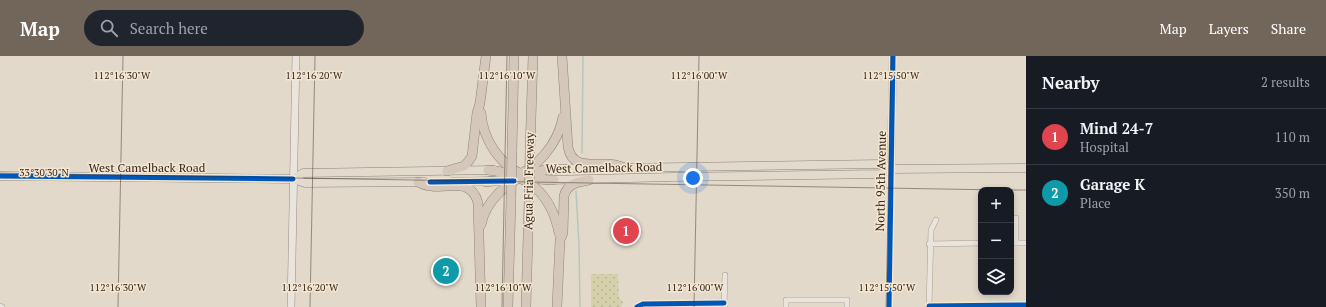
<!DOCTYPE html>
<html lang="en">
<head>
<meta charset="utf-8">
<style>
	:root { --surface:#171b24; --page:#20242c; --text:#f1f3f6; --muted:#9ea1a6; --line:#363941; --accent:#72655a }
	body { margin:0; font-family:"PT Serif",serif; background:var(--page); color:var(--text) }
	.controls { position:absolute; right:12px; bottom:12px; display:grid; overflow:hidden; border-radius:8px; box-shadow:0 2px 6px #0003 }
	.controls button { width:36px; height:36px; display:grid; place-items:center; padding:0; border:0; border-bottom:1px solid var(--line); background:var(--surface); color:var(--text); font:20px sans-serif }
	.you { position:absolute; left:693px; top:122px; width:14px; height:14px; margin:-10px; border:3px solid #fff; border-radius:50%; background:#1a73e8; box-shadow:0 0 0 6px #1a73e833 }
	.badge { display:grid; place-items:center; width:26px; height:26px; border-radius:50%; background:var(--accent); color:#fff; font-size:13px; font-weight:700 }
	.pin { position:absolute; translate:-50% -50%; border:2px solid #fff; box-shadow:0 1px 4px #0006 }
	.list { margin:0; padding:0; list-style:none }
	h2 { display:flex; justify-content:space-between; align-items:center; height:52px; margin:0; padding:0 16px; font-size:17px }
	h2 small { font-size:13px; font-weight:400; color:var(--muted) }
	.list li { display:grid; grid-template-columns:26px 1fr auto; gap:12px; align-items:center; box-sizing:border-box; height:56px; padding:0 16px; border-top:1px solid var(--line) }
	.list b { display:block; font-size:15px; white-space:nowrap }
	.list p { margin:0; font-size:13px; white-space:nowrap; color:var(--muted) }
	.list em { font-size:13px; font-style:normal; color:var(--muted) }
	.icon { flex:none; width:22px; height:22px; fill:none; stroke:currentColor; stroke-width:2; stroke-linecap:round; stroke-linejoin:round }
	.map { position:relative; flex:none; width:1026px; height:251px; overflow:hidden }
	header { display:flex; align-items:center; gap:24px; box-sizing:border-box; height:56px; padding:0 20px; background:var(--accent); color:#fff }
	header strong { font-size:19px }
	nav { display:flex; gap:22px; margin-inline-start:auto; font-size:14px }
	.search { width:280px; height:36px; background:var(--page); display:flex; align-items:center; gap:10px; box-sizing:border-box; padding:0 14px; border-radius:22px; color:var(--muted); font-size:15px }
	main { display:flex }
	aside { flex:1; background:var(--surface) }
	.map>svg:first-child { display:block }
	.park { fill:url(#park-dots) }
	.lines { fill:none; stroke-linecap:round; stroke-linejoin:round }
	.stream { stroke:#b6c7bb; stroke-width:1.5 }
	.street-casing { stroke:#a79e94; stroke-width:6 }
	.secondary-casing { stroke:#978e84; stroke-width:8 }
	.primary-casing { stroke:#8d847a; stroke-width:9 }
	.highway-casing { stroke:#8d847a; stroke-width:10 }
	.street { stroke:#eae5dc; stroke-width:5 }
	.secondary { stroke:#eae5dc; stroke-width:7 }
	.primary { stroke:#e2dacd; stroke-width:8 }
	.highway { stroke:#d5c8bb; stroke-width:9 }
	.highway-bridge-casing { stroke:#8d847a; stroke-width:10; stroke-linecap:butt }
	.highway-bridge { stroke:#d5c8bb; stroke-width:9 }
	.cycleway-casing { stroke:#f4e6d0; stroke-width:8 }
	.cycleway { stroke:#0057b8; stroke-width:5 }
	.ticks { fill:none; stroke:#35261d; stroke-width:1; stroke-opacity:0.45 }
	.labels { text-anchor:middle; stroke-width:3; stroke-linejoin:round; paint-order:stroke }
	.street-label { font-size:12px; fill:#35261d; stroke:#f4e6d0 }
	.ticks-label { font-size:10px; text-anchor:middle; fill:#35261d; stroke:#f4e6d0; stroke-width:3; stroke-linejoin:round; paint-order:stroke }
</style>
</head>
<body>
<header>
<strong>Map</strong>
<div class="search"><svg class="icon" aria-label="search" viewBox="0 0 24 24"><circle cx="10" cy="10" r="6"/><path d="M15 15l6 6"/></svg>Search here</div>
<nav><a>Map</a><a>Layers</a><a>Share</a></nav>
</header>
<main>
<div class="map">
<svg width="1026" height="251" viewBox="0 0 1026 251">
	<defs>
		<pattern id="park-dots" width="8" height="8" patternUnits="userSpaceOnUse"><rect width="8" height="8" fill="#d5d1ad"/><path d="M2 2h.1M6 6h.1" fill="none" stroke="#b7b394" stroke-width="1.8" stroke-linecap="round"/></pattern>
	</defs>
	<rect width="100%" height="100%" fill="#e2d9ca"/>
	<polygon class="park" points="591,218 618,218 619,242 623,246 621,251 591,251"/>
	<g class="lines">
		<g class="stream">
			<polyline points="582,97 583,0"/>
			<polyline points="576,135 579,189 580,251"/>
		</g>
		<g class="street-casing">
			<g id="street">
				<polyline points="1016,162 1016,187"/>
				<polyline points="1011,187 1026,187"/>
				<polyline points="929,188 981,187"/>
				<polyline points="0,250 2,251"/>
				<polyline points="929,250 1026,249"/>
				<polyline points="637,251 643,248 724,247"/>
				<polyline points="724,251 725,219"/>
				<polyline points="786,251 786,244 847,244 847,251"/>
				<polyline points="889,251 891,113"/>
				<polyline points="929,251 931,174 936,164"/>
			</g>
		</g>
		<g class="secondary-casing">
			<g id="secondary">
				<polyline points="891,113 893,0"/>
				<polyline points="291,251 296,0"/>
			</g>
		</g>
		<g class="primary-casing">
			<g id="primary">
				<polyline points="620,112 880,108 891,113"/>
				<polyline points="548,113 598,112"/>
				<polyline points="0,120 293,123 305,127 424,126"/>
				<polyline points="293,123 303,117 494,114"/>
				<polyline points="548,124 672,121 880,118 891,113 1026,112"/>
				<polyline points="452,126 492,125"/>
			</g>
		</g>
		<g class="highway-casing">
			<g id="highway">
				<path d="M 562,0 L 568,91 C 572,113 591,107 608,108 C 614,108 620,110 626,112"/>
				<path d="M 481,57 C 483,84 500,110 526,120 C 535,123 545,124 554,124"/>
				<polyline points="512,95 514,0"/>
				<polyline points="530,95 533,0"/>
				<path d="M 488,114 C 528,118 551,137 559,177"/>
				<polyline points="447,115 464,110 468,106 472,100 477,57 480,47 486,0"/>
				<path d="M 418,126 C 422,128 427,130 431,130 C 450,133 471,121 478,147 L 481,251"/>
				<path d="M 486,126 C 494,125 503,124 511,122 C 537,113 558,88 563,61"/>
				<path d="M 481,169 C 485,146 507,125 529,118 C 537,115 545,114 554,113"/>
				<polyline points="508,251 511,143"/>
				<polyline points="526,251 529,143"/>
				<path d="M 557,251 L 560,184 L 563,177 L 564,140 C 567,128 577,126 589,124"/>
			</g>
		</g>
		<use href="#street" class="street"/>
		<use href="#secondary" class="secondary"/>
		<use href="#primary" class="primary"/>
		<use href="#highway" class="highway"/>
		<g class="highway-bridge-casing">
			<g id="highway-bridge">
				<polyline points="511,143 512,95"/>
				<polyline points="529,143 530,95"/>
			</g>
		</g>
		<use href="#highway-bridge" class="highway-bridge"/>
		<g class="cycleway-casing">
			<g id="cycleway">
				<polyline points="0,120 293,123"/>
				<polyline points="430,126 514,125"/>
				<polyline points="929,250 1026,249"/>
				<polyline points="637,251 643,248 724,247"/>
				<polyline points="889,251 893,0"/>
			</g>
		</g>
		<use href="#cycleway" class="cycleway"/>
	</g>
	<path class="ticks" d="M 0,117 L 1001,134M 1011,134 L 1026,134M 118,251 L 123,0M 310,251 L 315,0M 502,251 L 507,0M 694,251 L 699,0M 886,251 L 891,0"/>
	<g class="labels">
		<g class="street-label">
			<text x="147" y="116">West Camelback Road</text>
			<text transform="translate(604 112) rotate(-1)" y="4">West Camelback Road</text>
			<text transform="translate(529 125) rotate(-89)" y="4">Agua Fria Freeway</text>
			<text transform="translate(881 125) rotate(-89)" y="4">North 95th Avenue</text>
		</g>
	</g>
	<g class="ticks-label">
		<text x="122" y="23">112°16'30"W</text>
		<text x="314" y="23">112°16'20"W</text>
		<text x="507" y="23">112°16'10"W</text>
		<text x="699" y="23">112°16'00"W</text>
		<text x="891" y="23">112°15'50"W</text>
		<text x="44" y="120">33°30'30"N</text>
		<text x="118" y="235">112°16'30"W</text>
		<text x="310" y="235">112°16'20"W</text>
		<text x="503" y="235">112°16'10"W</text>
		<text x="695" y="235">112°16'00"W</text>
		<text x="887" y="235">112°15'50"W</text>
	</g>
</svg>
<div class="controls">
<button>+</button>
<button>−</button>
<button><svg class="icon" aria-label="layers" viewBox="0 0 24 24"><path d="M12 4l9 5-9 5-9-5zM3 14l9 5 9-5"/></svg></button>
</div>
<div class="you"></div>
<div class="pin badge" style="left:626px;top:175px;background:#e0444e">1</div>
<div class="pin badge" style="left:446px;top:215px;background:#0f9aa8">2</div>
</div>
<aside>
<h2>Nearby<small>2 results</small></h2>
<ul class="list">
<li><span class="badge" style="background:#e0444e">1</span><div><b>Mind 24-7</b><p>Hospital</p></div><em>110 m</em></li>
<li><span class="badge" style="background:#0f9aa8">2</span><div><b>Garage K</b><p>Place</p></div><em>350 m</em></li>
</ul>
</aside>
</main>
</body>
</html>
